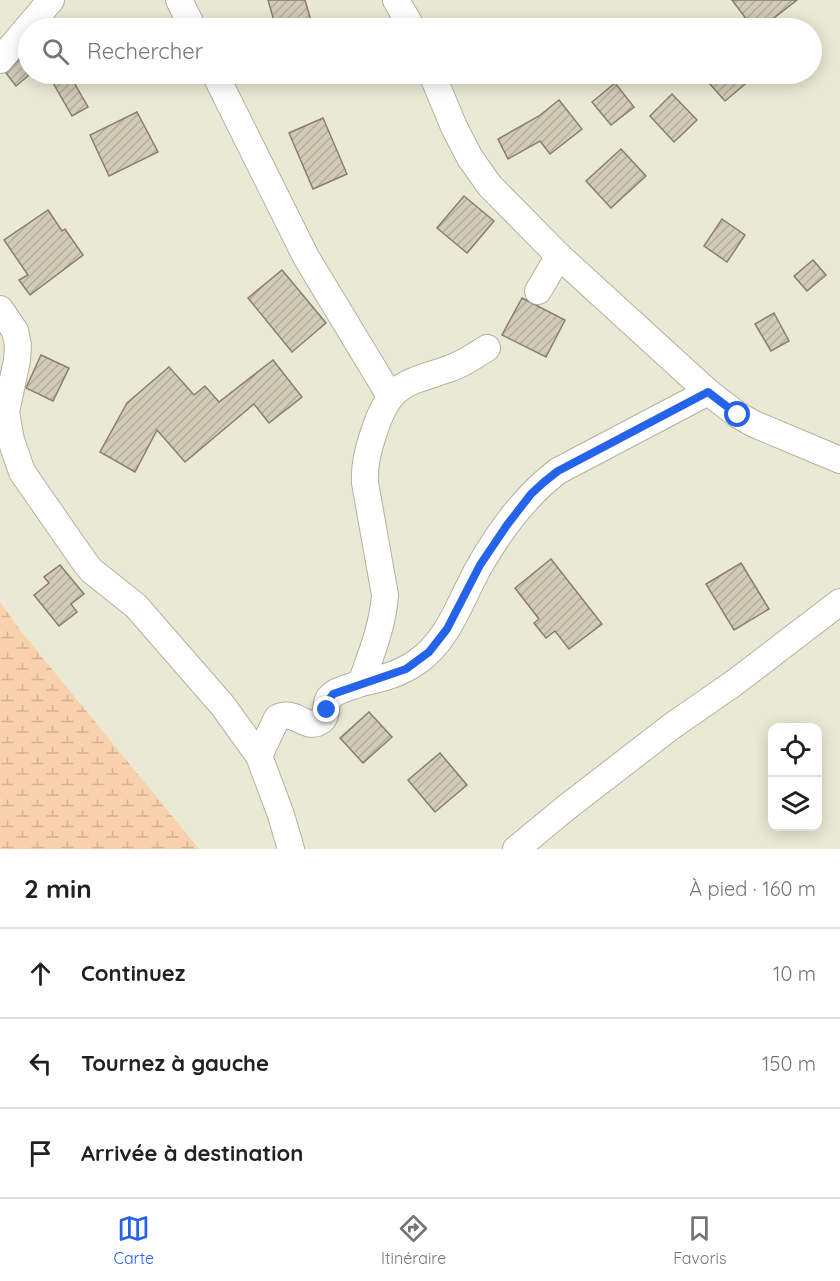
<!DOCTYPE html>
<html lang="fr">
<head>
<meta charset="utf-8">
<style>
	:root { --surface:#fff; --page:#f2f2f2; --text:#202124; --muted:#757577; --line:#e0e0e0; --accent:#2563eb }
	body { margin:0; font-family:Quicksand,sans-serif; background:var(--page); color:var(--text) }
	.controls { position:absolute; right:18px; bottom:18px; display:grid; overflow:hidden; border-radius:12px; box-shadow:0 3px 15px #0003 }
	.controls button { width:54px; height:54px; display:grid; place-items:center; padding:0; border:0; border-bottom:2px solid var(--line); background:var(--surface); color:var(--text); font:30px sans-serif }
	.stop { position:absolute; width:18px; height:18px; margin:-14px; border:4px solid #2563eb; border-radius:50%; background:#fff }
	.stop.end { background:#2563eb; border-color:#fff; box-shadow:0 2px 6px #0008 }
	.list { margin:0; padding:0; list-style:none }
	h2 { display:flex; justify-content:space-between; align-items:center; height:78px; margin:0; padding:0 24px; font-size:26px }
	h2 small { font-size:20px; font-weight:400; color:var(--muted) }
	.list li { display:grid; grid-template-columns:39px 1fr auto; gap:18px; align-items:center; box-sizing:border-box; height:90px; padding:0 24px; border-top:2px solid var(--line) }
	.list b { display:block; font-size:22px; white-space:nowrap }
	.list em { font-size:20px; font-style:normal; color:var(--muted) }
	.icon { flex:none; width:33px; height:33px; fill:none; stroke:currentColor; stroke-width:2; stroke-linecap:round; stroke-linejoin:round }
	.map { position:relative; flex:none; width:840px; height:849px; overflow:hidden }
	.search { position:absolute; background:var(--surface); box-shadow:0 3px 15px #0003; left:18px; right:18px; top:18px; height:66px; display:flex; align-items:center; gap:15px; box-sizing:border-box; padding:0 21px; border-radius:33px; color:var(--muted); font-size:22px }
	.sheet { height:348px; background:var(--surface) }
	nav { display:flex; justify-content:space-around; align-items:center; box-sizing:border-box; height:84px; border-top:2px solid var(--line); background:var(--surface); font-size:16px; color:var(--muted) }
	nav a { display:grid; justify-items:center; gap:3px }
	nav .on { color:var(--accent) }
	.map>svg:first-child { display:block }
	.wetland { fill:url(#wetland-marsh) }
	.building { fill:url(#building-hatch); stroke:#877f6e; stroke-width:1.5 }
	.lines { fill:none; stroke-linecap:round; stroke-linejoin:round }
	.street-casing { stroke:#b2b29f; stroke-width:28 }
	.street { stroke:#fff; stroke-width:26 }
	.route { stroke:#2563eb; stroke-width:8 }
</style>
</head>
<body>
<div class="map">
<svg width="840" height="849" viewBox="0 0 840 849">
	<defs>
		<pattern id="wetland-marsh" width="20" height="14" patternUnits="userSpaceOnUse" patternTransform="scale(1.5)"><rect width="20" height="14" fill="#f9d1ad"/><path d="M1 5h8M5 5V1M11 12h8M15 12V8" fill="none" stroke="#d4b294"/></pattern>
		<pattern id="building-hatch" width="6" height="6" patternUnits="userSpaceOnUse" patternTransform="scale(1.5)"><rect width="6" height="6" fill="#d3cbb8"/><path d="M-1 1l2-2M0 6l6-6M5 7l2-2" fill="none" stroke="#b4ad9d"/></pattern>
	</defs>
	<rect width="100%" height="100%" fill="#e9e9d5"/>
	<polygon class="wetland" points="0,602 20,630 199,849 0,849"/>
	<g class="building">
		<polygon points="268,0 305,0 313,28 276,28"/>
		<polygon points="732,0 797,0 761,28 753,28"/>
		<polygon points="28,50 28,76 16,86 6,73"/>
		<polygon points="48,74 69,74 88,107 72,116"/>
		<polygon points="701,74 757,74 725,101"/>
		<polygon points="615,83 634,107 611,125 592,102"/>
		<polygon points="672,94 697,120 674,142 650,116"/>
		<polygon points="559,100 582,129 550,154 540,141 508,159 498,139 539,116"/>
		<polygon points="137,112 158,152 109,176 90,135"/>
		<polygon points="323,118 347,174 313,189 289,133"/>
		<polygon points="621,149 646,176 611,208 586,181"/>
		<polygon points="464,196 494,221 467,253 437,228"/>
		<polygon points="48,210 62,231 65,229 83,255 30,295 19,280 28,275 4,240"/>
		<polygon points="722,219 745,235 727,262 704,246"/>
		<polygon points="813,260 826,275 807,291 794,276"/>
		<polygon points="282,270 326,323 292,352 248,298"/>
		<polygon points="522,298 565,320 546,357 502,335"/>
		<polygon points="774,313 789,341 771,351 755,324"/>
		<polygon points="41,355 69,368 53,401 26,388"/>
		<polygon points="273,360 302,397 269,423 254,404 185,462 157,430 135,472 100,452 127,403 169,367 194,395 205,386 219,402"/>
		<polygon points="551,559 602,624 569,649 555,631 546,638 534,623 539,619 515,588"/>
		<polygon points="741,563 769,609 734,630 706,584"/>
		<polygon points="60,565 84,594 71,604 77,612 59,626 34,595 49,583 44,577"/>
		<polygon points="369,712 392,737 363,763 340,738"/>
		<polygon points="440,753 467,785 435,812 408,780"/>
	</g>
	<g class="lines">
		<g class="street-casing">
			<g id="street">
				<polyline points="179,0 193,28"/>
				<polyline points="396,0 412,28"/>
				<polyline points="0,60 51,0"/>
				<polyline points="215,74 306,257 390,396"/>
				<polyline points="432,74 454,127 470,158 490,186 559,256 708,392 738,415 754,424 840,460"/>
				<polyline points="538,291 559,256"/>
				<polyline points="0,309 15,331 18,345 17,360 6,412 11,440 22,472 86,564 92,571 136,606 223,706 259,756 281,815 291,849"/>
				<path d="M 361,683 C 381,679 400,674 417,662 C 449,640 461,599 479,567 C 500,530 525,496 558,471 L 708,392"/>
				<path d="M 259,756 L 277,718 C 294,709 304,728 317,723 C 331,718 322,704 331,696 C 338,689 352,687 361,683 C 371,655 383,625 385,595 L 365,483 C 364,465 368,450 374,432 C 390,382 405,384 451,368 C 463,364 476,355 487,348"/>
				<polyline points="516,849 567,807 672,726 734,683 840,602"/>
			</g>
		</g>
		<use href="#street" class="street"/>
	</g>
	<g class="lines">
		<polyline class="route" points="327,710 326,704 333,694 406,669 429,652 447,629 480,565 507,525 531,494 544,482 558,471 708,392 738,415"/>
	</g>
</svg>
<div class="controls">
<button><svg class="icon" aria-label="locate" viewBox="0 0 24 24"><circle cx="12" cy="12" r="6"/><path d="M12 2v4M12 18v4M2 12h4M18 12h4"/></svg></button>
<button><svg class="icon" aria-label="layers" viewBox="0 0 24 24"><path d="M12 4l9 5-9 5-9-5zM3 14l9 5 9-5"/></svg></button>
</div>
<div class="stop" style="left:738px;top:415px"></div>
<div class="stop end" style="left:327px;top:710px"></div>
<div class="search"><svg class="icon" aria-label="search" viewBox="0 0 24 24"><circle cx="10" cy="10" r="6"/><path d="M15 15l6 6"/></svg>Rechercher</div>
</div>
<section class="sheet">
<h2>2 min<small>À pied · 160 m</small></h2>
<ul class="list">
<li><svg class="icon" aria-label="ahead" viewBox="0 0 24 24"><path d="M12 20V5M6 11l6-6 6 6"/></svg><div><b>Continuez</b></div><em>10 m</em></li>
<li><svg class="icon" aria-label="left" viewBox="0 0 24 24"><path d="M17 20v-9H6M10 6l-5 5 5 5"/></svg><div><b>Tournez à gauche</b></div><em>150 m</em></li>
<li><svg class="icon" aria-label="arrive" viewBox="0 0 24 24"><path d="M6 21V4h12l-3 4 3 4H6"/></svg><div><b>Arrivée à destination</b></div></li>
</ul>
</section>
<nav>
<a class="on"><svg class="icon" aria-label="map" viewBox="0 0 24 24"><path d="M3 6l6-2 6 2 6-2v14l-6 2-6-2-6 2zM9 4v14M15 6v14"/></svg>Carte</a>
<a><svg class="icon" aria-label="directions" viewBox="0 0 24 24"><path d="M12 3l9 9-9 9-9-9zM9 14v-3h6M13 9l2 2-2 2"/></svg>Itinéraire</a>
<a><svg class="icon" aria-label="saved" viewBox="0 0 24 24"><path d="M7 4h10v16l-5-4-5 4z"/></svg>Favoris</a>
</nav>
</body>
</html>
